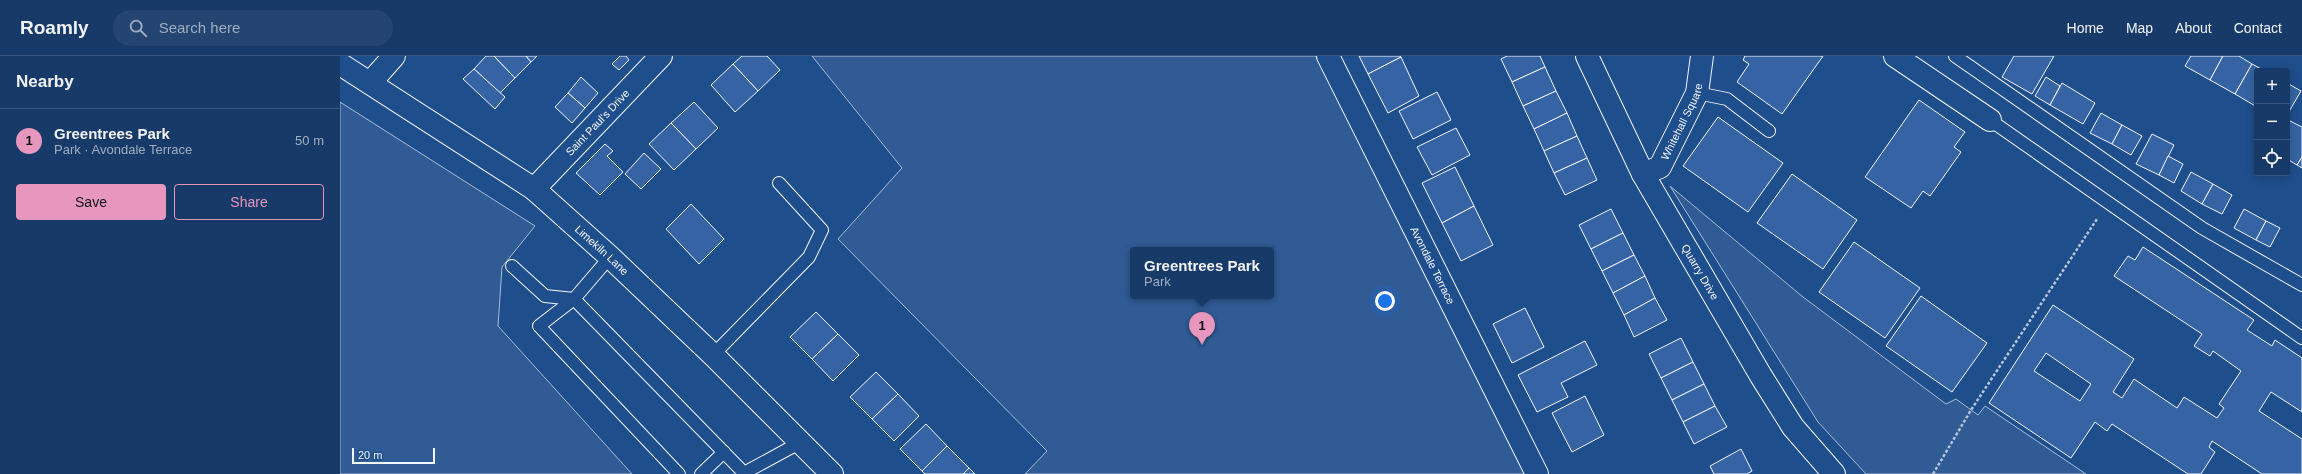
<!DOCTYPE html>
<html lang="en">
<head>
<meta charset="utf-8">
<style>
	:root { --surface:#173a69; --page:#244571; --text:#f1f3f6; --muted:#9eadc0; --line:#36547d; --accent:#e797bd }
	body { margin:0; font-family:Arial,sans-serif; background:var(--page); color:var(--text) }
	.controls { position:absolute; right:12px; top:12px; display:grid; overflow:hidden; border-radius:4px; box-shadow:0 2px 10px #0003 }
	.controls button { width:36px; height:36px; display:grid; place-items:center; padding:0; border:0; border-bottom:1px solid var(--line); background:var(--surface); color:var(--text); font:20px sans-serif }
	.scale { position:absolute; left:12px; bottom:10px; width:83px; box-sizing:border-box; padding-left:4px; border:2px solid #f2f6ff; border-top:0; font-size:11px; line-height:14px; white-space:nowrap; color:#f2f6ff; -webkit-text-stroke:3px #1f4e8c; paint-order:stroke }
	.you { position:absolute; left:1045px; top:245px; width:14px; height:14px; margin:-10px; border:3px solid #fff; border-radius:50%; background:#1a73e8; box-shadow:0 0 0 6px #1a73e833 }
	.badge { display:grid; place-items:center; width:26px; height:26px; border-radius:50%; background:var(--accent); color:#111; font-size:13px; font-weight:700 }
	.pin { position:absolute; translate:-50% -33px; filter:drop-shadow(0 1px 2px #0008) }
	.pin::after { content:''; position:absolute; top:21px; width:14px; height:12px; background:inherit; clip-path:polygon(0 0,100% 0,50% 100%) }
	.popup { position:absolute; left:790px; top:191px; width:144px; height:52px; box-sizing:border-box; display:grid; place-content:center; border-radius:4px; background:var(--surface); filter:drop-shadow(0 1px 3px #0005); font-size:13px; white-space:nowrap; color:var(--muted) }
	.popup b { font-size:15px; color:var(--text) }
	.popup::after { content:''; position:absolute; left:50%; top:100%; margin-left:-8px; border:8px solid transparent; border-top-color:var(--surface) }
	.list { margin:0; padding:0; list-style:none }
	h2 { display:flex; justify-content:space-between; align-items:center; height:52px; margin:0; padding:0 16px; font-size:17px }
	h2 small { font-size:13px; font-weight:400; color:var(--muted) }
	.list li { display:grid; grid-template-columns:26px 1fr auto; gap:12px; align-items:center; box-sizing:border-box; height:64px; padding:0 16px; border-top:1px solid var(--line) }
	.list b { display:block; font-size:15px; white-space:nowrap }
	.list p { margin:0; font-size:13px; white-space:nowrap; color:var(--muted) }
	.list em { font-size:13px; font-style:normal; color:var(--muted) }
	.actions { display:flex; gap:8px; padding:12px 16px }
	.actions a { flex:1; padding:9px 0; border:1px solid var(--accent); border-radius:4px; text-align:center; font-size:14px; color:var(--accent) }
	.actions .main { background:var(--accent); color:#111 }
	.icon { flex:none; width:22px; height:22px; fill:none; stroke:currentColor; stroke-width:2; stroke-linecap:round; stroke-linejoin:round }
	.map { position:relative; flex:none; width:1962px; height:418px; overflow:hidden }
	header { display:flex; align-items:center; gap:24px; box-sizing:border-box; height:56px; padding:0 20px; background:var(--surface); border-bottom:1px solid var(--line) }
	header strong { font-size:19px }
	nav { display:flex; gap:22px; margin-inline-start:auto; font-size:14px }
	.search { width:280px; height:36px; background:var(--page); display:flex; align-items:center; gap:10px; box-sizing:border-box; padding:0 14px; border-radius:22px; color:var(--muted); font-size:15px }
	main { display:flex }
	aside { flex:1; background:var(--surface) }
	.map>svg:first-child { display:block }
	.green { fill:#305b95; stroke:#a8bbd7; fill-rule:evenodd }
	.building { fill:#3563a3; stroke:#f2f6ff; fill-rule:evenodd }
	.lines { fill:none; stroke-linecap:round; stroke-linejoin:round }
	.lane-casing { stroke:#f2f6ff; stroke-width:14 }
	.street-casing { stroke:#f2f6ff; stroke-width:24 }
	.path { stroke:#b3c4dc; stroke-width:2.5; stroke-dasharray:3 2; stroke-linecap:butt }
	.lane { stroke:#1f4e8c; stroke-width:12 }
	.street { stroke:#1f4e8c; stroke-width:22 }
	.labels { text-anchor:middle; stroke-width:3; stroke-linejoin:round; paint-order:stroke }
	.street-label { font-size:11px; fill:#f2f6ff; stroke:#1f4e8c }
</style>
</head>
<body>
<header>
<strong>Roamly</strong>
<div class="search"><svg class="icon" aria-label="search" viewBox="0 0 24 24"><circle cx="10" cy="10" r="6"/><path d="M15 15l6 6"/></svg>Search here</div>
<nav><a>Home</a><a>Map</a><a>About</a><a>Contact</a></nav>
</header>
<main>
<aside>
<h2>Nearby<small></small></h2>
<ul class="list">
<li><span class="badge">1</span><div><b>Greentrees Park</b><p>Park · Avondale Terrace</p></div><em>50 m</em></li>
</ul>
<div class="actions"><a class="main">Save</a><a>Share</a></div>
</aside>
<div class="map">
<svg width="1962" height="418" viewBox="0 0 1962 418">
	<rect width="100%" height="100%" fill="#1f4e8c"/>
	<g class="green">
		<path d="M 472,0 L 976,0 L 1186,418 L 685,418 L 707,395 L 498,183 L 562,112 ZM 793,194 L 931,194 L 931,240 L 793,240 Z"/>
		<polygon points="0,46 195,170 162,211 158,270 292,418 0,418"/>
		<polygon points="1330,130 1463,241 1606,348 1616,343 1638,359 1645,350 1746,418 1526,418 1478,366"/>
	</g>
	<g class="building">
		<polygon points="146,0 154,0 175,22 160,37 134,13"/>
		<polygon points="154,0 186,0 191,6 175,22"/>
		<polygon points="186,0 197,0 191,6"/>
		<polygon points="280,0 286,0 289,4 279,14 272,8"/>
		<polygon points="402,0 427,0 440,14 418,35 393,8"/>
		<polygon points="1019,0 1060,0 1061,1 1028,18"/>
		<polygon points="1167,0 1200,0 1205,11 1172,26 1161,3"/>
		<polygon points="1405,0 1483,0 1442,58 1397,26 1409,8 1403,4"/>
		<polygon points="1674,0 1714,0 1692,38 1662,21"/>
		<polygon points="1851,0 1883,0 1870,24 1845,10"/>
		<polygon points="1883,0 1899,0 1912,8 1895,38 1870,24"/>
		<polygon points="1061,1 1079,40 1048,57 1028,18"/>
		<polygon points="393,8 418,35 395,56 371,29"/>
		<polygon points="1912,8 1925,15 1917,15 1917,51 1895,38"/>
		<polygon points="1205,11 1216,35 1183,50 1172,26"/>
		<polygon points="134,13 165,41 155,53 123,23"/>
		<polygon points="241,21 258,37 245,52 228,37"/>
		<polygon points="1706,21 1720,30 1710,49 1695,40"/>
		<polygon points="1722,27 1755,47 1743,68 1710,49"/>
		<polygon points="1947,27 1961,35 1947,59"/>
		<polygon points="1216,35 1227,57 1194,73 1183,50"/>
		<polygon points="1097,36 1111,64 1073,83 1059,55"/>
		<polygon points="228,37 245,52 232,67 215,51"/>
		<polygon points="1579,44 1625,76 1614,91 1621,96 1590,140 1583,135 1571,152 1525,121"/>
		<polygon points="354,46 378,72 356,93 331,67"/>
		<polygon points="1227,57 1237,80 1204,95 1194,73"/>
		<polygon points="1761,57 1782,69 1772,88 1750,77"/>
		<polygon points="1378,61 1443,107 1408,156 1343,110"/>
		<polygon points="1950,65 1962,71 1962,101 1957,109 1947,103 1947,70"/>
		<polygon points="331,67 356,93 334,114 309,88"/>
		<polygon points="1782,69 1802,80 1791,99 1772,88"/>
		<polygon points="1116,72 1130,99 1092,119 1077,91"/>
		<polygon points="1812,78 1834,89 1819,119 1796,108"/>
		<polygon points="1237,80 1247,102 1214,117 1204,95"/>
		<polygon points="265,88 273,95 267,100 283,116 260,139 236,117"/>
		<polygon points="304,97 321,113 301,133 285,118"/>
		<polygon points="1828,100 1843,108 1834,127 1819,119"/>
		<polygon points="1962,101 1962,112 1957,109"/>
		<polygon points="1247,102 1257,124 1225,139 1214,117"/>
		<polygon points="1115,111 1134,150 1102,167 1082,127"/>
		<polygon points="1851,116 1873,128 1862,148 1841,135"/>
		<polygon points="1452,118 1517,164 1483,213 1417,167"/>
		<polygon points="1873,128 1892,139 1882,158 1862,148"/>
		<polygon points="351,148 384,183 359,208 326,173"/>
		<polygon points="1134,150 1153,189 1121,205 1102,167"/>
		<polygon points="1271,153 1283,177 1251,193 1239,169"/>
		<polygon points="1904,153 1926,165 1916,184 1894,172"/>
		<polygon points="1926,165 1940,172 1930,191 1916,184"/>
		<polygon points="1283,177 1294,199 1262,215 1251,193"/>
		<polygon points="1514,186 1580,232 1545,282 1479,236"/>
		<path d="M 1803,191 L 1914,264 L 1907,274 L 1932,290 L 1935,284 L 1962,302 L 1962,356 L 1931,336 L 1919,355 L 1962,383 L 1962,418 L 1922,418 L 1872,385 L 1869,391 L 1875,396 L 1861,418 L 1848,418 L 1772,368 L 1767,375 L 1755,366 L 1731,402 L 1649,347 L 1713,249 L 1794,303 L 1773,336 L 1782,342 L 1794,323 L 1837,352 L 1844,341 L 1877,362 L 1884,352 L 1879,348 L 1901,315 L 1873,295 L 1870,300 L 1854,290 L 1862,278 L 1774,220 L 1788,200 L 1795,204 ZM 1706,297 L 1751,328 L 1740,345 L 1694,315 Z"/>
		<polygon points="1294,199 1305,220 1273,237 1262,215"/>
		<polygon points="1305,220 1315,242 1284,259 1273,237"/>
		<polygon points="1581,240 1647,287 1612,336 1546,290"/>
		<polygon points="1315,242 1327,264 1294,281 1284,259"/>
		<polygon points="1185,252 1204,291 1172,307 1153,268"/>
		<polygon points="476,256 498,278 472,303 450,281"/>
		<polygon points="498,278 519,299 493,325 472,303"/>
		<polygon points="1341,282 1353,306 1321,322 1309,298"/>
		<polygon points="1245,285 1257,309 1221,327 1228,341 1197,356 1178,319"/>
		<polygon points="1353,306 1364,328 1332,344 1321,322"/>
		<polygon points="536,316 558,338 532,363 510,341"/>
		<polygon points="1364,328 1375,350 1343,366 1332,344"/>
		<polygon points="558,338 579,360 554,385 532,363"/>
		<polygon points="1245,340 1264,379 1232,396 1212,357"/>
		<polygon points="1375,350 1387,371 1354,388 1343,366"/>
		<polygon points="586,368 607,390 582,415 560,393"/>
		<polygon points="607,390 629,412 623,418 585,418 582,415"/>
		<polygon points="1401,393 1412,415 1407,418 1374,418 1370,410"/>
		<polygon points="629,412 635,418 623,418"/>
	</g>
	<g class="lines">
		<g class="lane-casing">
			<g id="lane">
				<polyline points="1615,0 1862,172 1962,229"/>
				<polyline points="1357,37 1387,43 1429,75"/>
				<polyline points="1650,64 1962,282"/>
				<polyline points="270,201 234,243 404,417 461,386"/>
				<polyline points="172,210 205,240 234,243"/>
				<polyline points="234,243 199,270 339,418"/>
				<polyline points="373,299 469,201 482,174 439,127"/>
				<polyline points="361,418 384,396"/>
			</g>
		</g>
		<g class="street-casing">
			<g id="street">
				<path id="s1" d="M 988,0 L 1197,418"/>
				<path id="s2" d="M 1247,0 L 1303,118 L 1421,320 L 1453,371 L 1494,418"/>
				<polyline points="1555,0 1650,64"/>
				<path id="s3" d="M 0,8 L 194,133 L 270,201 L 373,299 L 492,418"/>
				<polyline points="30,27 54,0"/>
				<path id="s4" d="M 1303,118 L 1320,111 L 1357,37 L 1362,0"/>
				<path id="s5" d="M 194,133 L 321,0"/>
			</g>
		</g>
		<polyline class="path" points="1593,418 1631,354 1757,163"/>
		<use href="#lane" class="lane"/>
		<use href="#street" class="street"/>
	</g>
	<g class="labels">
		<g class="street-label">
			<text dy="4" stroke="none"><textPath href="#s4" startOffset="69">Whitehall Square</textPath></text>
			<text dy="4" stroke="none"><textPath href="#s5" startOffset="92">Saint Paul's Drive</textPath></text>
			<text dy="4" stroke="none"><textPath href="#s3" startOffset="322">Limekiln Lane</textPath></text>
			<text dy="4" stroke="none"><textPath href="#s1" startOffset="234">Avondale Terrace</textPath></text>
			<text dy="4" stroke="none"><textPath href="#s2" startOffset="244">Quarry Drive</textPath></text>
		</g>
	</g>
</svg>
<div class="controls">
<button>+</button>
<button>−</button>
<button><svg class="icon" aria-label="locate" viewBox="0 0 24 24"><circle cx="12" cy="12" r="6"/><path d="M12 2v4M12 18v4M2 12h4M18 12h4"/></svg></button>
</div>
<div class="scale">20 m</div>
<div class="you"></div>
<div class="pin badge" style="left:862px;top:289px">1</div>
<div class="popup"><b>Greentrees Park</b>Park</div>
</div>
</main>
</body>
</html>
